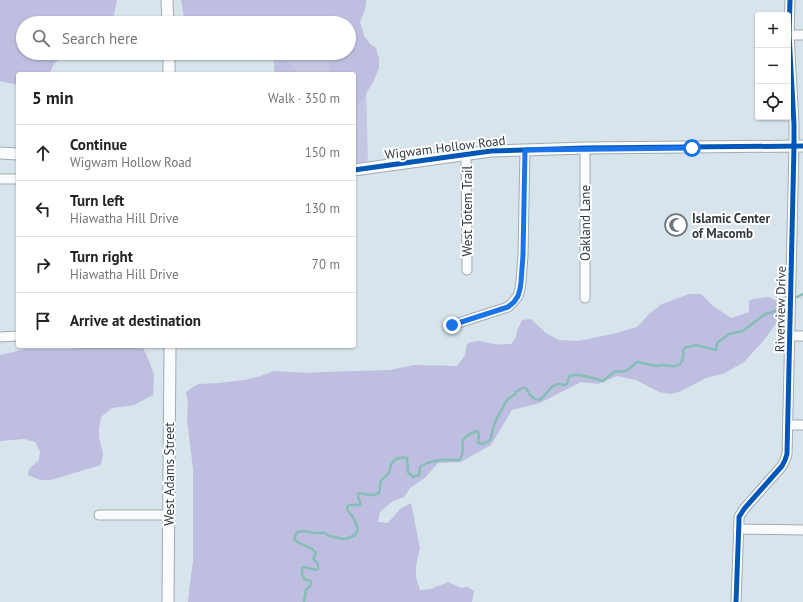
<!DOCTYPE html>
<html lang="en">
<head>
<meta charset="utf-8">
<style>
	:root { --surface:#fff; --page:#f2f2f2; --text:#222; --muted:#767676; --line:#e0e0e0 }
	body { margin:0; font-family:"PT Sans",sans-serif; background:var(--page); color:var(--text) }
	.controls { position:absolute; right:12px; top:12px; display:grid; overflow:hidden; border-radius:4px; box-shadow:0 1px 3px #0004 }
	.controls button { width:36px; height:36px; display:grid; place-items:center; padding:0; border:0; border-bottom:1px solid var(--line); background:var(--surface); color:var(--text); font:20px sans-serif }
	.stop { position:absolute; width:12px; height:12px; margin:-9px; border:3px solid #1a73e8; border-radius:50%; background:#fff }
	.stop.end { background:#1a73e8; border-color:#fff; box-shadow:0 1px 4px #0008 }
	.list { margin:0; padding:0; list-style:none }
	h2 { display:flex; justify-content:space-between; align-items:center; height:52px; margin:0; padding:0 16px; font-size:17px }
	h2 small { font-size:13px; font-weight:400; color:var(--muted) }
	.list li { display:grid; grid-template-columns:26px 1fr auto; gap:12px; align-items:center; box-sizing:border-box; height:56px; padding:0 16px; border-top:1px solid var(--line) }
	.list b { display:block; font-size:15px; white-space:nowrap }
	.list p { margin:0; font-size:13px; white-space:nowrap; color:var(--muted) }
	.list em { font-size:13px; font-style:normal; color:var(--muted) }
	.icon { flex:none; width:22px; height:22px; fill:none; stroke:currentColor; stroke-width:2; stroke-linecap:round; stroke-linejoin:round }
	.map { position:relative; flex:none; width:803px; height:602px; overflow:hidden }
	.search { position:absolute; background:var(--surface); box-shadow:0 1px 3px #0004; left:16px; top:16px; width:340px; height:44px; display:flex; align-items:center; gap:10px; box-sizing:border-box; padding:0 14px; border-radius:22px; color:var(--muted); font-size:15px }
	.panel { position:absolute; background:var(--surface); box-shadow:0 1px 3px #0004; left:16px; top:72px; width:340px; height:276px; border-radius:4px }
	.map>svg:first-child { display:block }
	.green { fill:#c5c7e2 }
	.forest { fill:#bebee0 }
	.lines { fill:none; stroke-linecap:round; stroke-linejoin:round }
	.stream { stroke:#84beb4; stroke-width:2.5 }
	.minor-casing { stroke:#a1abb2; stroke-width:11 }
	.tertiary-casing { stroke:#a1abb2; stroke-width:13 }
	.minor { stroke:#f9fbfc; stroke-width:9 }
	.tertiary { stroke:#f9fbfc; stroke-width:11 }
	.cycleway-casing { stroke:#fff; stroke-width:8 }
	.cycleway { stroke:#0057b8; stroke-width:5 }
	.route { stroke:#1a73e8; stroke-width:5 }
	.labels { text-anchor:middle; stroke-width:4; stroke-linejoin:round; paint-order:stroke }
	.street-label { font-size:13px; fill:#313b41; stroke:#fff }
	.poi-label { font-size:13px; font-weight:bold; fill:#313b41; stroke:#fff; text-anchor:start }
</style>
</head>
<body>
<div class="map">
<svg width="803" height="602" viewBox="0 0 803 602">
	<rect width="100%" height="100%" fill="#d7e4ec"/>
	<polygon class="green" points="365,42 368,168 354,170 354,74 274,74 274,53 349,53"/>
	<g class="forest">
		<path d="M 0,0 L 117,0 L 113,19 L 115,23 L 23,23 L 23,53 L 68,53 C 59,58 52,64 50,74 L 18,74 L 18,85 L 0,81 Z"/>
		<path d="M 181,0 L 366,0 L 365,10 L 360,22 L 364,36 L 370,44 L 376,48 L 379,59 L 379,68 L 373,82 L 361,102 L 354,107 L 354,74 L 327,74 C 331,68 331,62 327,56 L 316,53 L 349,53 L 349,23 L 185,23 Z"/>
		<polygon points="285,60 296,70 297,74 277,74 274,67 278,63"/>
		<path d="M 689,294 L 701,294 L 713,306 L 731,318 L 749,312 L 749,301 L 753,299 L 769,297 L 779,302 L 778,318 L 775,325 L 764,340 L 744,362 L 725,373 L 706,378 L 679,392 L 671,394 L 659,392 L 636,380 L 617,376 L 598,384 L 581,382 L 540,403 L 512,410 L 491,445 L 461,462 L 438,463 L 425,478 L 410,488 L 404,497 L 393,501 L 380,512 L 378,522 L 388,523 L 400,509 L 411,503 L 420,548 L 416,566 L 416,577 L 420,590 L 431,589 L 448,582 L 461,588 L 468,587 L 474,591 L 472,602 L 188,602 L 190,583 L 193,562 L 193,469 L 187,419 L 188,404 L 186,392 L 193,387 L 199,384 L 218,383 L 245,380 L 261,376 L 274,371 L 307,373 L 322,372 L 390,370 L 414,365 L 457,366 L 465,355 L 467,344 C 479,338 483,343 495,344 C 501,345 506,344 511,344 L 516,337 L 517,331 L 522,320 L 531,319 L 546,333 L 559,340 L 578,341 L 613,334 L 637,327 L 649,314 L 662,304 Z"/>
		<polygon points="103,346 132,348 143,348 147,356 154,374 153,395 134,405 112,408 101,417 99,428 99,437 103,454 101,465 51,480 40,480 28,475 29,469 39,460 40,451 35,442 24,439 0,441 0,355 26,349 67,349"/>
	</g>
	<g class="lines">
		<g class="stream">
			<polyline points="797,297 803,294"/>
			<path d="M 307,589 L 311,585 L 311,581 L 309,580 L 305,580 L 302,574 L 302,568 L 304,567 L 316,570 L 318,569 C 319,564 317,562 313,559 L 316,553 C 311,545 300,546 294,539 L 296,534 L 298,532 L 302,531 L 316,533 L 325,533 L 329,536 L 343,539 L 346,539 L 355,535 L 358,529 L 353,517 L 347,510 L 348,506 L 350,505 L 360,505 C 361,500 357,498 358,494 C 364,492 365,495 370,495 C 373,496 376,494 379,493 C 381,489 379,485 381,481 C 383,477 386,477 388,474 C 390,471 390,468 391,465 C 394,458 401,457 407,458 L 408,472 L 413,477 L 419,475 L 420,467 L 427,463 L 439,460 L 459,460 C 470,447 451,441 477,431 L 479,435 L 478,443 L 483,444 L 489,441 L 491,438 L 494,425 L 498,416 L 507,400 L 515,394 L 517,391 L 523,388 L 526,388 C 529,394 532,399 539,400 C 548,395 552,380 563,385 L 567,384 C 568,382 568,379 569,377 C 574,371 596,379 603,381 L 614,372 L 625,371 L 630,368 L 637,362 L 656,366 C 663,363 668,367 675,366 C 683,365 684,356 683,350 L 686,347 L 697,345 L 715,350 L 716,349 L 717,343 L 729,334 L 743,331 L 765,314 L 773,312 L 785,304"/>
			<polyline points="304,602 306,590"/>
		</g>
		<g class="minor-casing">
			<g id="minor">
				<polyline points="789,35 803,35"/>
				<polyline points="466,153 467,270"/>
				<polyline points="0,179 18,179"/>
				<polyline points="585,298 585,148"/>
				<polyline points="452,325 508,307 513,302 518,296 520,289 521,282 523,255 525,150"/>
				<polyline points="791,336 803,336"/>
				<polyline points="0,337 18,336"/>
				<polyline points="788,425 803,425"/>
				<polyline points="99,515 169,515"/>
				<polyline points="738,529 803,530"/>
				<polyline points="736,602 739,521 739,517 744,509 782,466 785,460 787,454 794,146 794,124 789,35 790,0"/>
			</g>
		</g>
		<g class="tertiary-casing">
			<g id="tertiary">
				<polyline points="167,0 168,23"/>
				<polyline points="169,53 169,74"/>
				<polyline points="0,153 18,154"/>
				<polyline points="354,170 491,151 585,148 803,146"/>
				<polyline points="168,602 170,346"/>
			</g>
		</g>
		<use href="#minor" class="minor"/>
		<use href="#tertiary" class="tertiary"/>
		<g class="cycleway-casing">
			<g id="cycleway">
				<polyline points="354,170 491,151 585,148 803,146"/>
				<polyline points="736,602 739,521 739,517 744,509 782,466 785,460 787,454 794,146 794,124 789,35 790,0"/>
			</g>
		</g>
		<use href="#cycleway" class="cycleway"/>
	</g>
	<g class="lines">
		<polyline class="route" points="452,325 508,307 514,302 518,296 520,289 521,282 523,255 525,150 692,148"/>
	</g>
	<defs>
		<g id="mosque-ring" transform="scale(1.15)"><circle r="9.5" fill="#fff" stroke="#6b767d" stroke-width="1.5"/><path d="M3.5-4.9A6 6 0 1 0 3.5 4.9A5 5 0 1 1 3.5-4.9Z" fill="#6b767d"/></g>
	</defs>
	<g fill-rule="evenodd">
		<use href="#mosque-ring" x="676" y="225"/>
	</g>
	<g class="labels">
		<g class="street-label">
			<text transform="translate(445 147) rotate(-7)" y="5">Wigwam Hollow Road</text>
			<text transform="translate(467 211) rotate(-90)" y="5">West Totem Trail</text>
			<text transform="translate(585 223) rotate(-90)" y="5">Oakland Lane</text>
			<text transform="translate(780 309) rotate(-89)" y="5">Riverview Drive</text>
			<text transform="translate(169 474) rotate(-90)" y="5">West Adams Street</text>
		</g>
		<g class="poi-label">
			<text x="692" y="223">Islamic Center<tspan x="692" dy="15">of Macomb</tspan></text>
		</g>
	</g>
</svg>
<div class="controls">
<button>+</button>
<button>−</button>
<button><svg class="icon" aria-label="locate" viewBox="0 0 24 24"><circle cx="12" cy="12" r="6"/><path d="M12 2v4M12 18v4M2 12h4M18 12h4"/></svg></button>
</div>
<div class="stop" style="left:692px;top:148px"></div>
<div class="stop end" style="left:452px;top:325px"></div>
<div class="search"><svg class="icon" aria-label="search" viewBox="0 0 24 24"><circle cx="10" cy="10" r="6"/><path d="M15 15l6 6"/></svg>Search here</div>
<section class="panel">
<h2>5 min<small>Walk · 350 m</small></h2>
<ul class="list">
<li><svg class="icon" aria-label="ahead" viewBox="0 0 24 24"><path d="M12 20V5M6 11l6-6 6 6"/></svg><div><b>Continue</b><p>Wigwam Hollow Road</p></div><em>150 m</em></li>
<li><svg class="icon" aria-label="left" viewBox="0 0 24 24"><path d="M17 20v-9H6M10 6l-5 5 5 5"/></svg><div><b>Turn left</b><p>Hiawatha Hill Drive</p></div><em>130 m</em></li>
<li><svg class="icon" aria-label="right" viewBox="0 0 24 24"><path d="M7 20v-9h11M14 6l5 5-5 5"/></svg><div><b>Turn right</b><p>Hiawatha Hill Drive</p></div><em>70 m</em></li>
<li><svg class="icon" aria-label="arrive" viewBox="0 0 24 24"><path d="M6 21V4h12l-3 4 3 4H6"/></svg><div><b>Arrive at destination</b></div></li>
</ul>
</section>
</div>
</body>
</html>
